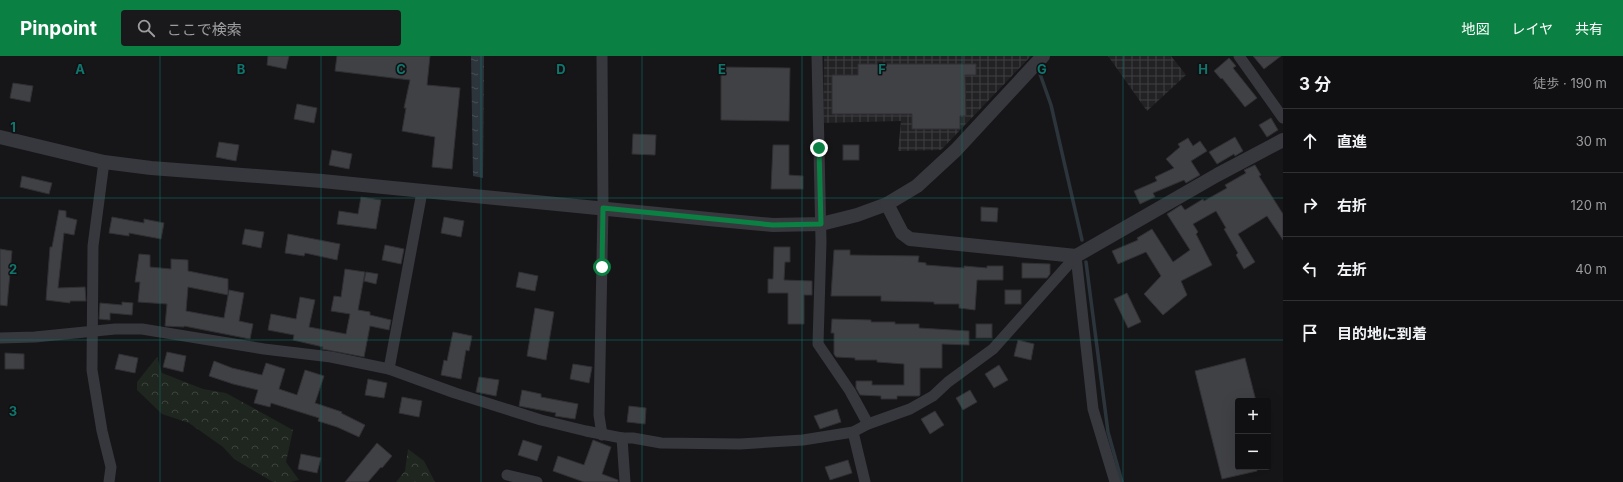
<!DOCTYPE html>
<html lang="ja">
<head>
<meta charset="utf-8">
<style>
	:root { --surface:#101012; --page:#19191b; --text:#f1f3f6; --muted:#9c9d9f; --line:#303032; --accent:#0b8043 }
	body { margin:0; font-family:Inter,"Noto Sans JP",sans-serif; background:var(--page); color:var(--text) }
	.controls { position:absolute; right:12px; bottom:12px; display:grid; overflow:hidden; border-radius:4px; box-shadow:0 4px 16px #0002 }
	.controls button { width:36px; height:36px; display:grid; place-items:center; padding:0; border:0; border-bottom:1px solid var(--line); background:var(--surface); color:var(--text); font:20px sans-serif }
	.stop { position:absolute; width:12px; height:12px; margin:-9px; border:3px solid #0b8043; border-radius:50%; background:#fff }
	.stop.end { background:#0b8043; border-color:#fff; box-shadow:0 1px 4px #0008 }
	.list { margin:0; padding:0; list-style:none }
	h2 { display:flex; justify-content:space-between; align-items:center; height:52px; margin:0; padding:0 16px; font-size:17px }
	h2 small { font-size:13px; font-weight:400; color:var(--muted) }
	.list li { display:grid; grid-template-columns:26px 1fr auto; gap:12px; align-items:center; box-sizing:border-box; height:64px; padding:0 16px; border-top:1px solid var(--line) }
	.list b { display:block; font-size:15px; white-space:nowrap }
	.list em { font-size:13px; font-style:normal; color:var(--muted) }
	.icon { flex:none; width:22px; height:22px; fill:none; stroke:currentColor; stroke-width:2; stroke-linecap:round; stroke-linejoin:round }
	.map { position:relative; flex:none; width:1283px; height:426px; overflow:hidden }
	header { display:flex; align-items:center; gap:24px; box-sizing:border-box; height:56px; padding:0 20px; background:var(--accent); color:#fff }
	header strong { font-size:19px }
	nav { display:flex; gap:22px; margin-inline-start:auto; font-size:14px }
	.search { width:280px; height:36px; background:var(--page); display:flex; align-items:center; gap:10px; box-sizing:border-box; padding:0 14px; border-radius:4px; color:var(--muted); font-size:15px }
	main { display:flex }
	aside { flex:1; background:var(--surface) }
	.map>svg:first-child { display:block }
	.industrial { fill:url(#industrial-grid) }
	.forest { fill:url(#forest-crowns) }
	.water { fill:url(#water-ripples) }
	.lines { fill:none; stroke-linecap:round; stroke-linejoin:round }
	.stream { stroke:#2c353c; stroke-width:3.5 }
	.building { fill:#404145; stroke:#303034 }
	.minor { stroke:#37383d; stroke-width:11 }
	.tertiary { stroke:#37383d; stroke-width:14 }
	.route { stroke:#0b8043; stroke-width:5 }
	.grid { fill:none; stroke:#0f766e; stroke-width:1; stroke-opacity:0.55 }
	.grid-label { font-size:13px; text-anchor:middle; font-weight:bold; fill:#0f766e; stroke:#111113; stroke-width:3; stroke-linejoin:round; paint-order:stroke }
</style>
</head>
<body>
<header>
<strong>Pinpoint</strong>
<div class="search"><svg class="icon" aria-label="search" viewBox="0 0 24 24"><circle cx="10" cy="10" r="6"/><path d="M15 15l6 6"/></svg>ここで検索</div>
<nav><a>地図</a><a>レイヤ</a><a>共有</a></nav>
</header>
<main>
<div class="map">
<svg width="1283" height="426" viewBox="0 0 1283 426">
	<defs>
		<pattern id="industrial-grid" width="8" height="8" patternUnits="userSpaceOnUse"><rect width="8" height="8" fill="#222225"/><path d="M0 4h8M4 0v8" fill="none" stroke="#3f3f43"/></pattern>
		<pattern id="forest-crowns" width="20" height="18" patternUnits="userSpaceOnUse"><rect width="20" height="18" fill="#1e261f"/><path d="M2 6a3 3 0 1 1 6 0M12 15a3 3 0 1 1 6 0" fill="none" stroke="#3c433d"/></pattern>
		<pattern id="water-ripples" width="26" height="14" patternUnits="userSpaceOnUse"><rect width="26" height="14" fill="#2c353c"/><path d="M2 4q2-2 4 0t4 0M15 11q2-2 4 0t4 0" fill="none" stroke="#485056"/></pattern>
	</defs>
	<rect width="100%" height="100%" fill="#161618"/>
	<g class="industrial">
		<polygon points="824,0 1031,0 941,94 898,95 901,65 823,67"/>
		<polygon points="1108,0 1171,0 1186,19 1147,55"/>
	</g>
	<g class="forest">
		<polygon points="157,301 162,317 203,333 226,337 293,374 286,406 299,424 291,426 273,426 234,403 223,391 189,367 162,358 137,334 137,326"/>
		<polygon points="408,393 424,405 435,426 396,426 405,415"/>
	</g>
	<polygon class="water" points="471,0 484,0 483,122 473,120"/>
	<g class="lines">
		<g class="stream">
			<polyline points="1040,18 1051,49 1082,184"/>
			<polyline points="1086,206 1108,376 1122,426"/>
		</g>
	</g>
	<g class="building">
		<polygon points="268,0 289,0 286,13 267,9"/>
		<polygon points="337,0 430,0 427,29 460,32 452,113 432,111 435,81 402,75 406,52 404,52 410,24 335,15"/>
		<polygon points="1253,0 1281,0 1264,13"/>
		<polygon points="1229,2 1236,10 1233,12 1257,42 1245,51 1222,22 1221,23 1214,15"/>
		<polygon points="858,8 976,8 976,19 965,19 966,60 960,60 960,73 912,73 912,58 832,58 832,19 858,19"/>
		<polygon points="721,11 790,12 789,65 721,64"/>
		<polygon points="13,27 33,30 30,46 10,42"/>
		<polygon points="297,48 317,52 314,67 294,63"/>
		<polygon points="1271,62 1278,74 1267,81 1259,69"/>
		<polygon points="633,78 656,79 655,99 632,98"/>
		<polygon points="1235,81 1243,95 1235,100 1234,98 1217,108 1209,96"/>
		<polygon points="1188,82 1193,90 1200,85 1207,95 1191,105 1200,119 1186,127 1184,124 1153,137 1155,141 1140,148 1134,135 1157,125 1155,121 1174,112 1166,103 1180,91 1178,88"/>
		<polygon points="219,86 239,89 236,105 216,101"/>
		<polygon points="773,89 789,89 789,119 803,120 803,133 771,133"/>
		<rect x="843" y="89" width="16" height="15"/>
		<polygon points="332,94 352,98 349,113 329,109"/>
		<polygon points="1255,109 1261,119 1259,120 1283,158 1283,184 1267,160 1238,178 1255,206 1244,213 1236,199 1238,197 1224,173 1226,172 1216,155 1193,168 1198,176 1196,178 1212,209 1181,225 1187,239 1163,259 1144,238 1161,220 1146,196 1118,208 1112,195 1138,184 1137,182 1152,173 1173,206 1190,194 1167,158 1181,149 1185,154 1203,143 1204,145 1227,132 1225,129 1246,117 1244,114"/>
		<polygon points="22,120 52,127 49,138 20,131"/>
		<polygon points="361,141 381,144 376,173 337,168 339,155 358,158"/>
		<polygon points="981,151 998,152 997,166 981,165"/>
		<polygon points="59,154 66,155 66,161 77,164 74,179 64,177 58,232 85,231 86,245 70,245 70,247 46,244 50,191 52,191"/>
		<polygon points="112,161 144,167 144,163 164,167 161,183 129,177 129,180 109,177"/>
		<polygon points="444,161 464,165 461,181 441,177"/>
		<polygon points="245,173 264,176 261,192 242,188"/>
		<polygon points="288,178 340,188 337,204 305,197 304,200 285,197"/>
		<polygon points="385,189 404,193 401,208 382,204"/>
		<polygon points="774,191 790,191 790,206 785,206 784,224 812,225 812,239 804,239 804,268 788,268 788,237 768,237 768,223 773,223"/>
		<polygon points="0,193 12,195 7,250 0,249"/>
		<polygon points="834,194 850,194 850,199 919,200 918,206 926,207 926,209 964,212 964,210 987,212 987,210 1003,210 1003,224 977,224 975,254 959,252 959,248 934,248 934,246 881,245 881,240 831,240"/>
		<polygon points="139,198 150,199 150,211 171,213 171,203 188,204 188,215 228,223 228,239 188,231 186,255 224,262 229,234 244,237 239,265 253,268 250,283 184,270 184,271 165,270 167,248 138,246 140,226 135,226"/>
		<polygon points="1022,207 1050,208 1050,218 1047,222 1022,222"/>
		<polygon points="345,213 365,216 358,254 370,256 370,259 391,264 389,274 370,270 364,301 322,293 323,291 293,284 294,279 268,274 271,258 296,263 300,241 315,244 309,271 346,278 350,258 331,255 334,240 341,241"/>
		<polygon points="366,216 378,218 376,228 364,225"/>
		<polygon points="519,216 538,220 535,235 516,231"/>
		<rect x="1005" y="234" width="16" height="14"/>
		<polygon points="1127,237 1141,266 1128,272 1114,243"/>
		<polygon points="122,246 133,247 132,259 110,257 110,264 99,263 100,247 122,249"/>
		<polygon points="535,252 554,256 546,304 527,300"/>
		<polygon points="832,263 871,264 871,266 895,266 895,268 919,268 919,272 969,275 969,289 942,288 942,312 920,312 920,339 919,340 897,340 897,343 881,343 881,340 860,339 856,332 856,325 872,325 872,329 904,329 904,308 877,306 877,304 855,304 855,302 836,301 834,298 834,277 831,277"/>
		<rect x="976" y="268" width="16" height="14"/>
		<polygon points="453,276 472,280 469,295 466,294 461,323 441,319 444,304 447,305"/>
		<polygon points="1018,284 1034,288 1031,304 1014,300"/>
		<polygon points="167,296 186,300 183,316 163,311"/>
		<polygon points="5,297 24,298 24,313 5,313"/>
		<polygon points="119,298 138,302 135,317 115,313"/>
		<polygon points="1245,302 1256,345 1238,345 1238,411 1257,411 1257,415 1222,423 1195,315"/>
		<polygon points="214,305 232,312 262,319 266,307 285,313 279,333 297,339 305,314 324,320 315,347 342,356 341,357 365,369 359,381 337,371 318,365 319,362 271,347 270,351 254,347 258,334 233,328 209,320"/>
		<polygon points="573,308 592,311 589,327 570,323"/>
		<polygon points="999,309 1008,324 994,332 985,318"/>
		<polygon points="479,321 499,324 496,340 476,336"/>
		<polygon points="368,323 387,327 384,342 365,339"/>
		<polygon points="522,334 541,338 541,341 578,348 575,363 555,360 556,357 519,350"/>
		<polygon points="970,334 977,346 963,354 956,342"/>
		<polygon points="402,341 422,345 419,361 399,357"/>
		<polygon points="629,350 646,352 645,368 627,366"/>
		<polygon points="837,353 841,366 820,373 814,360"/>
		<polygon points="935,355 944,369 930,378 921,363"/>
		<polygon points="523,384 542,390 537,405 518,399"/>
		<polygon points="593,384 611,391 602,418 618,424 618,426 584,426 553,415 558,400 584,409"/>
		<polygon points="377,387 392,400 382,412 381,411 368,426 345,426"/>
		<polygon points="301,398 321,402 317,417 298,413"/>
		<polygon points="848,404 852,417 830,424 825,411"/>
	</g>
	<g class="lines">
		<g class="minor">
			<polyline points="602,0 603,152 599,359 602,379"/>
			<polyline points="817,0 821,186 818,288 850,335 868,368"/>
			<polyline points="1239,0 1283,62"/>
			<polyline points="104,106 93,190 92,314 102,375 111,411 109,426"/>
			<polyline points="1076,200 1093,353 1115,426"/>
			<polyline points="0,282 35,281 115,273 142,273 264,293 331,301 389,313 455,337 541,364 586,375 622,382 633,382 661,387 740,388 803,384 853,376 868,368 910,353 933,340 948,326 993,293 1076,200"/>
			<polyline points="389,313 422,136"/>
			<polyline points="853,376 865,426"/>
			<polyline points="622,382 625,426"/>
			<polyline points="507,419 537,426"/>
		</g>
		<g class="tertiary">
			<polyline points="0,81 104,106 151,112 322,125 719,164 773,169 821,168 857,159 887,148 917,130 956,94 1043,0"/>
			<polyline points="887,148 902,177 910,183 1076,200 1217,119 1283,84"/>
		</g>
	</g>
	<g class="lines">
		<polyline class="route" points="602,211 603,152 773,169 821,168 819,92"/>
	</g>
	<path class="grid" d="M 160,0 L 160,426M 321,0 L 321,426M 481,0 L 481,426M 642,0 L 642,426M 802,0 L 802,426M 962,0 L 962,426M 1123,0 L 1123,426M 0,142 L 1283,142M 0,284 L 1283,284"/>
	<g class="grid-label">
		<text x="80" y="18">A</text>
		<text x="241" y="18">B</text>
		<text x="401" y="18">C</text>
		<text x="561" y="18">D</text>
		<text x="722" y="18">E</text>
		<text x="882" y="18">F</text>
		<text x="1042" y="18">G</text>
		<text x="1203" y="18">H</text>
		<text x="13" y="76">1</text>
		<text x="13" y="218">2</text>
		<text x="13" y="360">3</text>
	</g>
</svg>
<div class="controls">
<button>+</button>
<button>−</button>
</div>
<div class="stop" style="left:602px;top:211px"></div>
<div class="stop end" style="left:819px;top:92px"></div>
</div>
<aside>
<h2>3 分<small>徒歩 · 190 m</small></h2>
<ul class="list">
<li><svg class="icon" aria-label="ahead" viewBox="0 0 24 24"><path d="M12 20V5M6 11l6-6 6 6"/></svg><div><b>直進</b></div><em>30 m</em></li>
<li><svg class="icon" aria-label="right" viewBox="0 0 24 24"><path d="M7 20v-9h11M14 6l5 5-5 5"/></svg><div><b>右折</b></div><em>120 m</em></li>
<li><svg class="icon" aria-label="left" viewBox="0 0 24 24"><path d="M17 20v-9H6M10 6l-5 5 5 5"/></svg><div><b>左折</b></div><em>40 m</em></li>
<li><svg class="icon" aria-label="arrive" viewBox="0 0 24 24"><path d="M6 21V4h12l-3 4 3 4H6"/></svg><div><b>目的地に到着</b></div></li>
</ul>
</aside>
</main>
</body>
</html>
